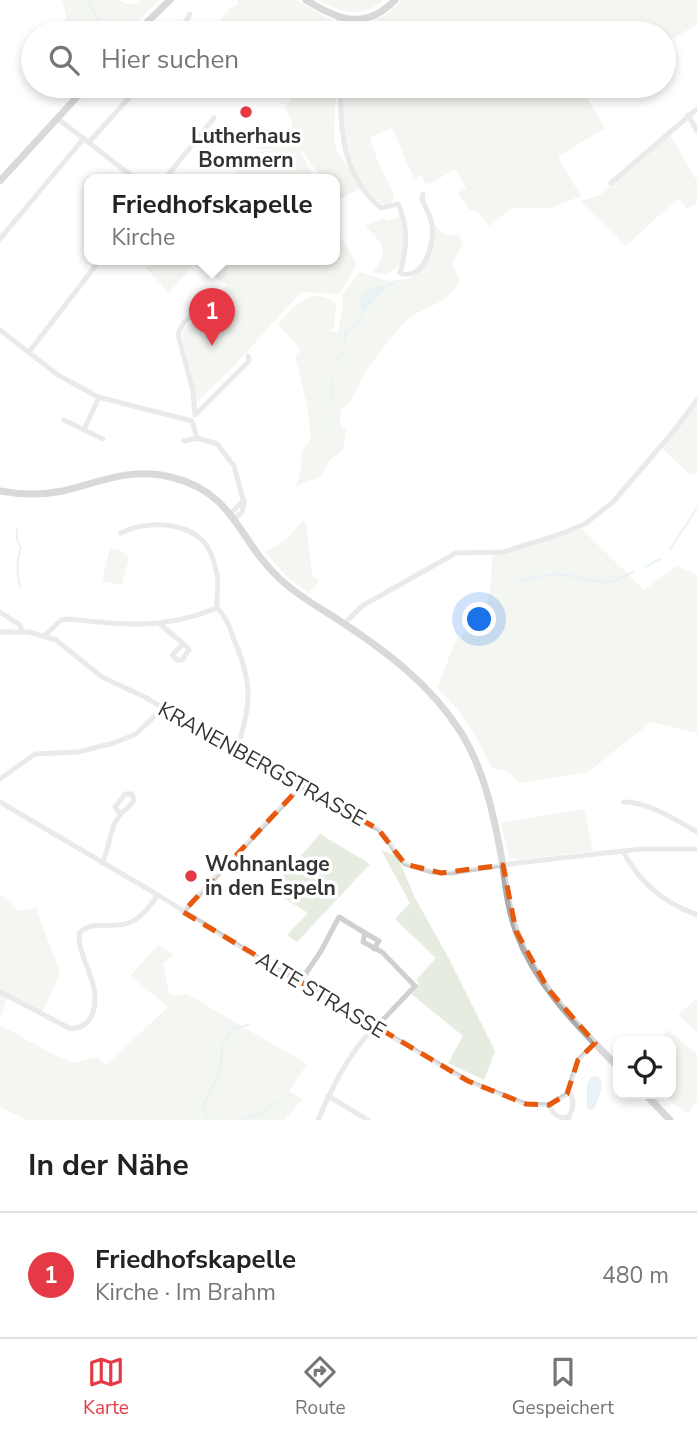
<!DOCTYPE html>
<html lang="de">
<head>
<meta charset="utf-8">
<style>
	:root { --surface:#fff; --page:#f6f6f6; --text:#222; --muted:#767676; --line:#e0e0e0; --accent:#e63946 }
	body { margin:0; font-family:"Nunito Sans",sans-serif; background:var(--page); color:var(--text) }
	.controls { position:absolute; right:21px; bottom:21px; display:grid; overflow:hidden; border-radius:14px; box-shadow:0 4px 10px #0003 }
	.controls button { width:63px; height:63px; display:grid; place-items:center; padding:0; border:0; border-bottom:2px solid var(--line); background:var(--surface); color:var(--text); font:35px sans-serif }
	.you { position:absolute; left:480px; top:620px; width:24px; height:24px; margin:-18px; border:5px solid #fff; border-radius:50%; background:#1a73e8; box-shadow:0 0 0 10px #1a73e833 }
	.badge { display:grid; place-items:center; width:46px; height:46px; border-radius:50%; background:var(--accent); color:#fff; font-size:23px; font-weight:700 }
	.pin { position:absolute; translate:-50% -58px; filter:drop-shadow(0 2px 4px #0008) }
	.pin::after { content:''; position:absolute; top:37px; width:24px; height:21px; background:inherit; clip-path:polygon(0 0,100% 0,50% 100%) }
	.popup { position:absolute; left:84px; top:174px; width:256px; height:91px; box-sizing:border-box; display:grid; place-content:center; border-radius:14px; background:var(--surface); filter:drop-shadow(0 2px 5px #0005); font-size:23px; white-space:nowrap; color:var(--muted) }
	.popup b { font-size:26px; color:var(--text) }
	.popup::after { content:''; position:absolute; left:50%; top:100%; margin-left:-14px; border:14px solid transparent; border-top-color:var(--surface) }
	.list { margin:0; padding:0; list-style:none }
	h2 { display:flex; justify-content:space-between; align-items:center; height:91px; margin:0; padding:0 28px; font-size:30px }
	h2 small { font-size:23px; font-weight:400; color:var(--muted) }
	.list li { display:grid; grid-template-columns:46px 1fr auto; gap:21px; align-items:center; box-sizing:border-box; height:126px; padding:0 28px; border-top:2px solid var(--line) }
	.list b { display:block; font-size:26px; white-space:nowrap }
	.list p { margin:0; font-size:23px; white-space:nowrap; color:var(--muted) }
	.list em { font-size:23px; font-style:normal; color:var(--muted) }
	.icon { flex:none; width:38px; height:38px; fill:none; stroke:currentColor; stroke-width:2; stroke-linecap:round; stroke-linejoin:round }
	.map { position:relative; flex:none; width:697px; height:1120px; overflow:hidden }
	.search { position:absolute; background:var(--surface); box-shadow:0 4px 10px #0003; left:21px; right:21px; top:21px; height:77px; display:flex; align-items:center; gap:18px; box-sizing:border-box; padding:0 24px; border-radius:38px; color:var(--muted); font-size:26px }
	.sheet { height:217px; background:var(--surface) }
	nav { display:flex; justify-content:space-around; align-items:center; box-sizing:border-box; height:98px; border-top:2px solid var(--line); background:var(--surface); font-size:19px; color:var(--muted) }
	nav a { display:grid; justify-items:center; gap:4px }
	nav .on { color:var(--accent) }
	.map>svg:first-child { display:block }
	.green { fill:#e6ecdf }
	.water { fill:#cfe2ee }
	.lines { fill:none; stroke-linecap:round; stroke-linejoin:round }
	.stream { stroke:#cfe2ee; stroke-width:2 }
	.minor { stroke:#d0d0d0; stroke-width:5 }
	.major { stroke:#ababab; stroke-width:7 }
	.marked { fill:none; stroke:#e8590c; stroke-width:5; stroke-dasharray:14 9; stroke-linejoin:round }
	.poi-dot { fill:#e63946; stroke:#fff; stroke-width:2.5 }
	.labels { text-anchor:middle; stroke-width:7; stroke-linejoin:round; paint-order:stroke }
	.poi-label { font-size:21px; font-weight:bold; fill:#333; stroke:#fff }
	.street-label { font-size:21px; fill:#333; stroke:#fff }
</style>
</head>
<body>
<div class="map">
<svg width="697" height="1120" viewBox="0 0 697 1120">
	<rect width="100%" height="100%" fill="#fff"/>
	<g class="green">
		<polygon points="62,0 119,0 126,4 137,3 140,0 159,0 127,33 66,33 66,15"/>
		<polygon points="237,0 296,0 336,23 336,33 210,33 229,9 237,5"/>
		<path d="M 319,0 L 384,0 C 362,18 343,14 319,0 Z"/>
		<path d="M 402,0 L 697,0 L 697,25 L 664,43 L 664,33 L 342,33 L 344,25 C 367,26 388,18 402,0 Z"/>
		<path d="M 291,86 L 336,86 L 334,139 L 337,152 L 362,187 L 335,202 L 334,180 L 323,180 L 303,152 L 300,151 L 315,180 L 229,180 C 258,147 253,150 297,151 L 255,149 C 264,144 274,147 284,144 L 293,124 L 284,106 L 290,100 L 294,89 Z"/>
		<path d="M 342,86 L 580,86 L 605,128 L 558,157 L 581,196 L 551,208 L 512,208 L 489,226 L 478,212 L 470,210 L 458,194 L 466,188 L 455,169 L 430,184 L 425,183 L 421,175 L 414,179 L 392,128 L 370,137 L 377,159 L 394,195 L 393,201 L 388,205 C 378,204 373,197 367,190 C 342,159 343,123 342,86 Z"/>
		<polygon points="669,133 697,181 697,203 687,209 678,198 626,246 580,201 600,195"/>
		<path d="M 401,216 C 406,240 409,280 373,273 C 389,248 385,246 365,226 L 384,218 L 386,221 Z"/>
		<path d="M 433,223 L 442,233 L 452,236 L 458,233 L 463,245 L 452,263 L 460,280 C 445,310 420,304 401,326 C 388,341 375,358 364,374 C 356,388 355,400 341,410 L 340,423 L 346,431 L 343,450 L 330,460 L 320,477 L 296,486 L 301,468 L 302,451 L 311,438 L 307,406 L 295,356 L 301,350 L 278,324 C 295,306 311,284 336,304 L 334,328 L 328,331 L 338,332 L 343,306 L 342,294 L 360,272 L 388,281 L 408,279 L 415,275 L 427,261 L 433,247 Z"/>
		<polygon points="335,228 357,264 339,294 301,292 233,367 197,402 182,335 186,328 227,285 193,265 169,293 146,268 154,260 334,260"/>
		<polygon points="697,402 697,475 688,473 662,448"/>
		<polygon points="303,520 306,523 312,575 320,581 309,593 290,580 265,552 286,540"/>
		<path d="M 581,528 L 644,590 L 677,566 L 697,575 L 697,733 L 651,722 L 588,772 L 520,783 L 507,771 L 492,768 C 477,738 463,711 437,688 L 457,637 L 461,639 C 466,629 468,630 476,623 C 491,609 492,574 492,556 Z"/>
		<polygon points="110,548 120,550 129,558 122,585 102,581"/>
		<polygon points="584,809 593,851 518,860 509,857 501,823"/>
		<polygon points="320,834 370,864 297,942 287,935 308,913 271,890"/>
		<polygon points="381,850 396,856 401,865 415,898 447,955 495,1051 484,1080 448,1063 463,1036 410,993 419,983 416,980 436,958 395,919 410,903"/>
		<polygon points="0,894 19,911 36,908 60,973 42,1013 8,996 0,1019"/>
		<polygon points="158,945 174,955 163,963 169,993 173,996 187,994 307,1064 289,1091 303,1099 284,1120 27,1120 0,1107 0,1025 47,1051 73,1063 97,1057 106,1065 168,1007 130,976"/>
		<polygon points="697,998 697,1032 678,1015"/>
		<polygon points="668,1030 697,1054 697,1100 688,1114 663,1095 657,1101 651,1094 671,1094 671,1041 659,1041"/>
	</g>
	<g class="water">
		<path d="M 387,285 L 386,289 L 363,313 C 354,293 370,286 387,285 Z"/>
		<polygon points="596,1076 601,1079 602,1088 595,1108 590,1110 587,1107 587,1084 591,1077"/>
	</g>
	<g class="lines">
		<g class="stream">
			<polyline points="89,0 91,8 106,33"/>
			<polyline points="387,285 394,284"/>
			<polyline points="345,342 345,332 356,325 363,313"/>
			<polyline points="337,362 343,353"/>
			<polyline points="331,378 333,403"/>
			<polyline points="331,422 332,426"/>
			<path d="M 17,529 L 17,539 L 21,548 C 16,560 17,574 20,587"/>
			<polyline points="670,549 697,508"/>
			<polyline points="645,567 660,559"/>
			<path d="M 517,581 C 532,577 550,573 566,575 C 598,579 603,591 634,571"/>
			<polyline points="210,1120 204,1112 204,1103 221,1069 222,1045 232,1030 248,1025"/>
			<polyline points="241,1120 260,1114 282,1100"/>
		</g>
		<g class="minor">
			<polyline points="339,17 339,33"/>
			<polyline points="179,33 190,14"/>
			<path d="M 341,86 C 339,131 344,178 381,208 L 398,204 C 409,228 407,249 400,273 C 424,282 435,243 432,225 C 431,216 425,207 422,199 L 423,194"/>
			<polyline points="688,115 697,131"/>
			<polyline points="57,118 137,180"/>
			<polyline points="89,142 140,86"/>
			<polyline points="164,180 214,118"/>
			<polyline points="611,183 697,109"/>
			<polyline points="0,239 84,138"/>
			<polyline points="0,330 58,375 98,397 192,421"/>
			<polyline points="29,352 100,260"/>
			<polyline points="195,414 193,391 178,334 184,322 196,313"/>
			<polyline points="195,415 249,361 248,356"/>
			<polyline points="64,420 103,439"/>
			<polyline points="192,421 197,438 217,444 234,466 244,503 242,512 235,518"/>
			<polyline points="84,430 99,397"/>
			<polyline points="184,441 197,438"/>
			<polyline points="231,513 244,500"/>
			<path d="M 121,533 C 144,521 183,521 203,541 C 210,548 214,561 216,570 C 220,582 216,596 217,608"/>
			<path d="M 217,608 C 227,617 230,629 235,642 C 254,687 250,705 237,750"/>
			<polyline points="0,612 20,625 22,631"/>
			<polyline points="160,624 187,647 189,650 182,660 177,660 172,655 183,644"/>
			<polyline points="344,624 362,606 456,553 503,552 558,535 585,524 613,502 673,432 697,400"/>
			<polyline points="0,632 29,632 56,640 102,677 145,697 212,738 311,791 348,815 378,829 386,837 398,857 405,864 432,872 451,873 517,863 641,849 697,849"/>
			<path d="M 44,636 L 61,620 L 68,619 C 124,625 163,630 217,608"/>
			<polyline points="0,779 35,754 78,752 114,743 136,734 162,709"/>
			<polygon points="125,794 132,794 134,801 123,812 119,812 115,807"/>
			<polyline points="0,802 158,895 278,970 468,1081 526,1104 549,1105 567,1094 578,1060 595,1043"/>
			<path d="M 624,802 C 649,802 676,820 697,832"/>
			<path d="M 623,851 C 639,882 664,903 697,915"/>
			<path d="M 102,863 C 111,846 108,826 123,812"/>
			<polyline points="183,912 301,786"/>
			<polyline points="365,933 379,941 374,949"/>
			<path d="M 300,982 L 321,951 L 339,917 L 365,933 L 363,942 L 382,952 L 415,986 L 379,1024 L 374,1027 C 347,1057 334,1083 318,1120"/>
			<path d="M 0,992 L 69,1028 C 79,1029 86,1026 91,1017 C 106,986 74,955 80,932 C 94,919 118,931 135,920 C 144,915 151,904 158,895"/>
			<path d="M 568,1091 C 575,1098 574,1110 568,1117 L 569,1120"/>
			<polyline points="328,1096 368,1120"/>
			<path d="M 549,1105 C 553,1113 558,1120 568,1117"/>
		</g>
		<g class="major">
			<path d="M 306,0 C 338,20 365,31 395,0"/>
			<polyline points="136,33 170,0"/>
			<polyline points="0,181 87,86"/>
			<path d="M 0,491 C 21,495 42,495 63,491 C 100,482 132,467 171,477 C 236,493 238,541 280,579 C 298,596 320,608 340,621 C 386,651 430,684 460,731 C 485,770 495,820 503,866 C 506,888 509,912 517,933 C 537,987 579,1027 618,1067"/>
			<polyline points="645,1094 670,1120"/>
		</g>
	</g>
	<path d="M0 0H697V1120H0ZM 301,786 L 378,829 L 405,864 L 441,873 L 503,865 L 516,931 L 548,989 L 595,1043 L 578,1060 L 567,1094 L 549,1105 L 526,1104 L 468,1081 L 183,912 Z" fill="#fff" fill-opacity=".55" fill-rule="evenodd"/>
	<path class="marked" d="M 301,786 L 378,829 L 405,864 L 441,873 L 503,865 L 516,931 L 548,989 L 595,1043 L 578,1060 L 567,1094 L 549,1105 L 526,1104 L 468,1081 L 183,912 Z"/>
	<g class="poi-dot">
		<circle cx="246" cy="112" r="7"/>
		<circle cx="191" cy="876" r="7"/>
	</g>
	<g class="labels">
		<g class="poi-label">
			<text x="246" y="143">Lutherhaus<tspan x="246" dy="24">Bommern</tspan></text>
			<text x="205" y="871" text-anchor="start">Wohnanlage<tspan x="205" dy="24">in den Espeln</tspan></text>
		</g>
		<g class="street-label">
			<text transform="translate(262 764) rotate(29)" y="7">KRANENBERGSTRASSE</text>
			<text transform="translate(321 995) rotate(31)" y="7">ALTE STRASSE</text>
		</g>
	</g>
</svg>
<div class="controls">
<button><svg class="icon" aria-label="locate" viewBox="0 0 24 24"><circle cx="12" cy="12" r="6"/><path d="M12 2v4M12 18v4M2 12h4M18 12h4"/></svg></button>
</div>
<div class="you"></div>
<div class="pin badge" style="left:212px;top:346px">1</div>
<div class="popup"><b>Friedhofskapelle</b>Kirche</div>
<div class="search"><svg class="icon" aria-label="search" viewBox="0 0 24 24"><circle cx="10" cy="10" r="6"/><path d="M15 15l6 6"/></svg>Hier suchen</div>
</div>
<section class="sheet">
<h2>In der Nähe<small></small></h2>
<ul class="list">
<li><span class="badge">1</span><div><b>Friedhofskapelle</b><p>Kirche · Im Brahm</p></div><em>480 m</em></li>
</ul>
</section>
<nav>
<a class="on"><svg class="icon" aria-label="map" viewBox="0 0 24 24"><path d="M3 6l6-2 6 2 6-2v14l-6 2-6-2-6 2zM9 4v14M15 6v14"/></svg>Karte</a>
<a><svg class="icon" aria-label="directions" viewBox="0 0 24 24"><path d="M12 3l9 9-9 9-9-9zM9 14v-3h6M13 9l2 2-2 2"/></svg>Route</a>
<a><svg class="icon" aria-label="saved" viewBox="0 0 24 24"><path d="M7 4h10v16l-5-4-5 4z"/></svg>Gespeichert</a>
</nav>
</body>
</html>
